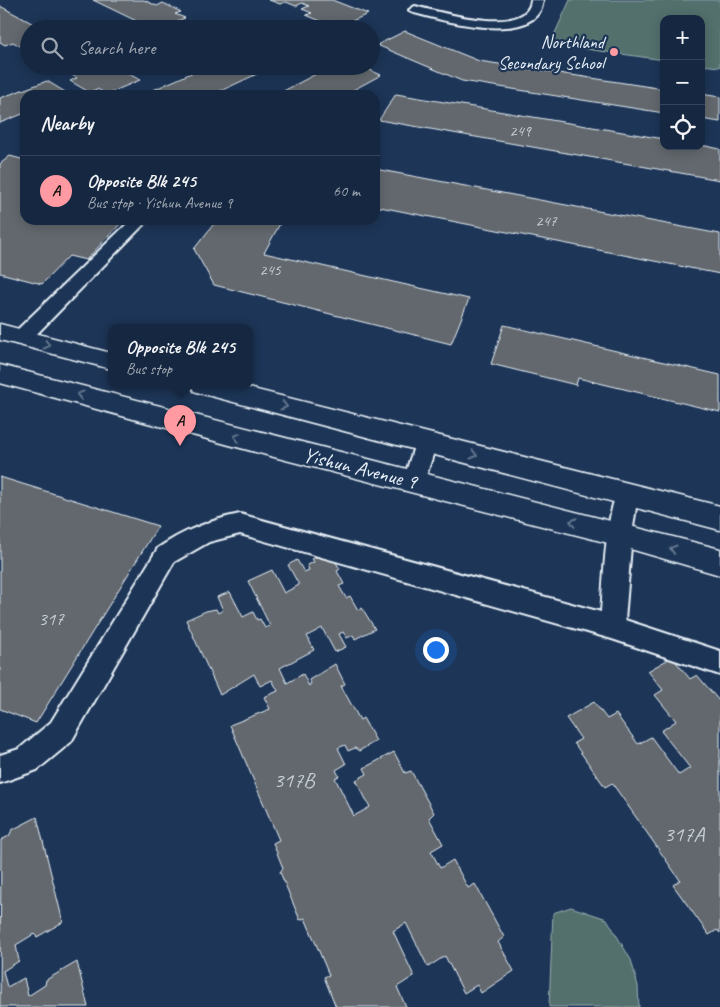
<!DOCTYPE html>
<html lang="en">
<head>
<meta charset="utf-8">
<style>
	:root { --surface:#162841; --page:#1f3048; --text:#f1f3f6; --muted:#9ea6b1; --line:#35445a; --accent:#ff9aa2 }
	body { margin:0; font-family:Caveat,sans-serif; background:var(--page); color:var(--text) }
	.controls { position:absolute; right:15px; top:15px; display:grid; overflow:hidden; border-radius:10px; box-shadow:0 2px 12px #0003 }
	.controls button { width:45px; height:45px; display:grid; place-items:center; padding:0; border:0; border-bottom:1px solid var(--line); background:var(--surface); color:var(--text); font:25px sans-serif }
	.you { position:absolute; left:435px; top:649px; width:18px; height:18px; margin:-12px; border:4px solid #fff; border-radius:50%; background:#1a73e8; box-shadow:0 0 0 8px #1a73e833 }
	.badge { display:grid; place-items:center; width:32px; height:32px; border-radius:50%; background:var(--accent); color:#111; font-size:16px; font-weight:700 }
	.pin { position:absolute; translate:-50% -41px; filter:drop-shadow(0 1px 2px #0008) }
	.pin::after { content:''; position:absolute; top:26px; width:18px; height:15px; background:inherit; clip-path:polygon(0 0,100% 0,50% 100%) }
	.popup { position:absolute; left:108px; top:324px; width:145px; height:65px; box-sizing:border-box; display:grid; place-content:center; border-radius:10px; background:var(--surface); filter:drop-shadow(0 1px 4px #0005); font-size:16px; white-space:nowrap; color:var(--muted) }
	.popup b { font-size:19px; color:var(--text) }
	.popup::after { content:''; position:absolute; left:50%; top:100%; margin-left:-10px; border:10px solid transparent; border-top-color:var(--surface) }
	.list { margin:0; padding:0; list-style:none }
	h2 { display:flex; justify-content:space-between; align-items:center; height:65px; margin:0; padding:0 20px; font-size:21px }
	h2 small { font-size:16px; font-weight:400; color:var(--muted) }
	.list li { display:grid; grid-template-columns:32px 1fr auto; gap:15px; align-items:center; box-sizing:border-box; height:70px; padding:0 20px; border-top:1px solid var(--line) }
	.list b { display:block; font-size:19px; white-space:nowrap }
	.list p { margin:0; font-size:16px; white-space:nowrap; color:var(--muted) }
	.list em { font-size:16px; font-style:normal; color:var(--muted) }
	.icon { flex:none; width:28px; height:28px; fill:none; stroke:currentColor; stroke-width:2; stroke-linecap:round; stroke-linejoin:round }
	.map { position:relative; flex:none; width:720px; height:1007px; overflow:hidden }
	.search { position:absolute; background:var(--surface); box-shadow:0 2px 12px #0003; left:20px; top:20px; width:360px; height:55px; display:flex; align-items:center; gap:12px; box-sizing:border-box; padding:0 18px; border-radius:28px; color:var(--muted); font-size:19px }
	.panel { position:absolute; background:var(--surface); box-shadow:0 2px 12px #0003; left:20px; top:90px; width:360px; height:135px; border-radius:15px }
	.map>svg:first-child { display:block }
	.green { fill:#526f6d; stroke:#9db0b2 }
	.building { fill:#62676d; stroke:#e8f1f8 }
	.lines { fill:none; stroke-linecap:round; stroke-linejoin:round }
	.lane-casing { stroke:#e8f1f8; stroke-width:4 }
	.secondary-casing { stroke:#e8f1f8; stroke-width:3 }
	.lane { fill:#1d3557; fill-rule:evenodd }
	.secondary { fill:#1d3557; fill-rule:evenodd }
	.oneway { stroke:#64778f }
	.poi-dot { fill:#ff9aa2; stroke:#1d3557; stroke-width:2 }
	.labels { text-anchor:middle; stroke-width:4.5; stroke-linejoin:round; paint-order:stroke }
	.far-number-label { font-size:16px; fill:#c6ced5 }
	.far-poi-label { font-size:18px; fill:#e8f1f8; stroke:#1d3557; text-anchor:end }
	.number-label { font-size:19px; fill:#c6ced5 }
	.street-label { font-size:21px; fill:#e8f1f8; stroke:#1d3557 }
	.near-number-label { font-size:22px; fill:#c6ced5 }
</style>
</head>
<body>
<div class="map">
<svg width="720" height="1007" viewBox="0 0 720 1007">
	<rect width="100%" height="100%" fill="#1d3557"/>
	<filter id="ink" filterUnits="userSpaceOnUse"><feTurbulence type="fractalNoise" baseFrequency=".02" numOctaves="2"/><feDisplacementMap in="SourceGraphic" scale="10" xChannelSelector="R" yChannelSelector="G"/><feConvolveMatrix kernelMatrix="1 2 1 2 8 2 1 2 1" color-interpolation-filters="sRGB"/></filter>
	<g filter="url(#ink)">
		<g class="green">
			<polygon points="570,0 720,0 720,67 701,65 701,19 664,19 664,60 550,44"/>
			<polygon points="571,907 607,919 631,960 638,986 639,1007 549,1007 553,913"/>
		</g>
		<g class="building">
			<polygon points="93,0 144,0 157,6 163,3 181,12 175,14 185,18 177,21 183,24 190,21 200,25 206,23 220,29 153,29"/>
			<polygon points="269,0 332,0 368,14 343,25 333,21 328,24 306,15 312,13 302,9 309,6 302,3 296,6 286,2 280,4"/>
			<polygon points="0,6 43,29 29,29 29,51 13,42 5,45 0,42"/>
			<polygon points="405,31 479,61 664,89 664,113 462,81 377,45"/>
			<polygon points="44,66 114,66 140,80 107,94 97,89 89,92 70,81 77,78 60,68 52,71"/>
			<polygon points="207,66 274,66 212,95 142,95"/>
			<polygon points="331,66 361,66 381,75 344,95 276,95"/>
			<polygon points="47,81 70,95 25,95 25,113 0,123 0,98"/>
			<polygon points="396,94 664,139 664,146 701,145 720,149 720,180 379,120"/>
			<polygon points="701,94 720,97 720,122 701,119"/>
			<polygon points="10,156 25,160 25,220 124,220 86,260 69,256 42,284 0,273 0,164"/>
			<polygon points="375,169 720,234 720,274 375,206"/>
			<polygon points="217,220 282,220 264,253 469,299 451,344 214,285 194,249"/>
			<polygon points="504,325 720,375 720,412 578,378 576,385 491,364"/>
			<polygon points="0,477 158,526 36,723 0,709"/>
			<polygon points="329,551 340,569 337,571 344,584 339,586 346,598 350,596 358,610 362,608 375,629 355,639 353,635 347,638 343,632 339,634 346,647 335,652 322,628 307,636 314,650 280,668 287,683 303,674 309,686 311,683 309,680 335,664 345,684 341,686 360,720 363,718 376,741 359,751 355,748 348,751 345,745 338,748 346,764 336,770 339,776 335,778 354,816 370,807 356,780 367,774 364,768 394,752 405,773 411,771 434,813 429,818 443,844 431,851 440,868 453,860 468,888 475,884 504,937 498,942 514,971 481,993 477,985 464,993 445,956 428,967 406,923 393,931 414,976 397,987 406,1007 336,1007 324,977 329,975 305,918 300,920 280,872 283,868 273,843 279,840 230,725 270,709 264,697 278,691 272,680 260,686 254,674 220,695 186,620 206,611 216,609 218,613 223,610 217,597 230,592 243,617 253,612 257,620 260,619 265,628 270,626 248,581 272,570 284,593 299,585 288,565 297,560 304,572 309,570 307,565 314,562 312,559"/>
			<polygon points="672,657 690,679 697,675 720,702 720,933 717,930 709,935 673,885 680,880 612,783 605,787 574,743 581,739 566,718 594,702 607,719 616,714 638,744 651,737 679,775 690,768 661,731 676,721 655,695 663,690 648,671"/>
			<polygon points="37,817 63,922 37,937 34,934 16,945 19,961 3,971 7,987 24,978 28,996 45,985 46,980 77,962 88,1007 0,1007 1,840 9,836 12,830"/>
		</g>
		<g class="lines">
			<g class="lane-casing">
				<g id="lane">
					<path d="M 531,0 L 543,0 C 539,48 439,20 411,12 L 409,10 L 415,6 C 439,12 528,38 531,0 Z"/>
					<polygon points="131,220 148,220 28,343 21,344 14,343 12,338 14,333"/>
					<polygon points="426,435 433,437 437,443 422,488 414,491 406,488 403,482 415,443 419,437"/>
					<path d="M 627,485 L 635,488 L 638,494 L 632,534 L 625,620 L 720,651 L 720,675 L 612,639 L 240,534 L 209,542 L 174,562 L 71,742 L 37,770 L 0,783 L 0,755 L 19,749 L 51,722 L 158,548 C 183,531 210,520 240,514 L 601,612 C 604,580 605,515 619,488 Z"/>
				</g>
			</g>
			<g class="secondary-casing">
				<g id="secondary">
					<polygon points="0,324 111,353 111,369 0,340"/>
					<polygon points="0,365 720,549 720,575 620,546 270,456 0,383"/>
					<polygon points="191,385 237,385 720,506 720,530 203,394 194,391"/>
				</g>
			</g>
			<use href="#lane" class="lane"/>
			<use href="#secondary" class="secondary"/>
		</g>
		<defs><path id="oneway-chevron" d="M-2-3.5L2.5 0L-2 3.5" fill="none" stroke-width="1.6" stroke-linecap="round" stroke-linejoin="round" transform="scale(1.25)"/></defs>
		<g class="oneway">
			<use href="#oneway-chevron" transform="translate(47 345) rotate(14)"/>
			<use href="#oneway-chevron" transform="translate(80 395) rotate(-165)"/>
			<use href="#oneway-chevron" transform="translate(284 406) rotate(14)"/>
			<use href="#oneway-chevron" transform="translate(237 437) rotate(-165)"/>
			<use href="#oneway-chevron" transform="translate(474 455) rotate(14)"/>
			<use href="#oneway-chevron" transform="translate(573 522) rotate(-166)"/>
			<use href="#oneway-chevron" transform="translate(673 549) rotate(-164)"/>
		</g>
	</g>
	<circle class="poi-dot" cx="614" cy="52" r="5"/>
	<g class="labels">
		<g class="far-number-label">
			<text x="520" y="136">249</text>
			<text x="546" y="226">247</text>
			<text x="270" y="275">245</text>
		</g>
		<g class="far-poi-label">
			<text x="604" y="48">Northland<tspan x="604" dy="21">Secondary School</tspan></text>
		</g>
		<g class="number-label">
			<text x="51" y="625">317</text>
		</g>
		<g class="street-label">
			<text transform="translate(360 468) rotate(14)" y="7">Yishun Avenue 9</text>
		</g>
		<g class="near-number-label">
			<text x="294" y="787">317B</text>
			<text x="684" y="841">317A</text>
		</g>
	</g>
</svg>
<div class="controls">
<button>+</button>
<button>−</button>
<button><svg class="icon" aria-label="locate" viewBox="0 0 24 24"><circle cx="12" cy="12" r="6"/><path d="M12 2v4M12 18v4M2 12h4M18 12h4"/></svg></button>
</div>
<div class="you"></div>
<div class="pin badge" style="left:180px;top:446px">A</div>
<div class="popup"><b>Opposite Blk 245</b>Bus stop</div>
<div class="search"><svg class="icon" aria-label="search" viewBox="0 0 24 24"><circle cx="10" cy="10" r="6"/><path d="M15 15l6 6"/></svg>Search here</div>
<section class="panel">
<h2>Nearby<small></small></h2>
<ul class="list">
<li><span class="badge">A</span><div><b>Opposite Blk 245</b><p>Bus stop · Yishun Avenue 9</p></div><em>60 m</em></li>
</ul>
</section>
</div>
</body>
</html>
